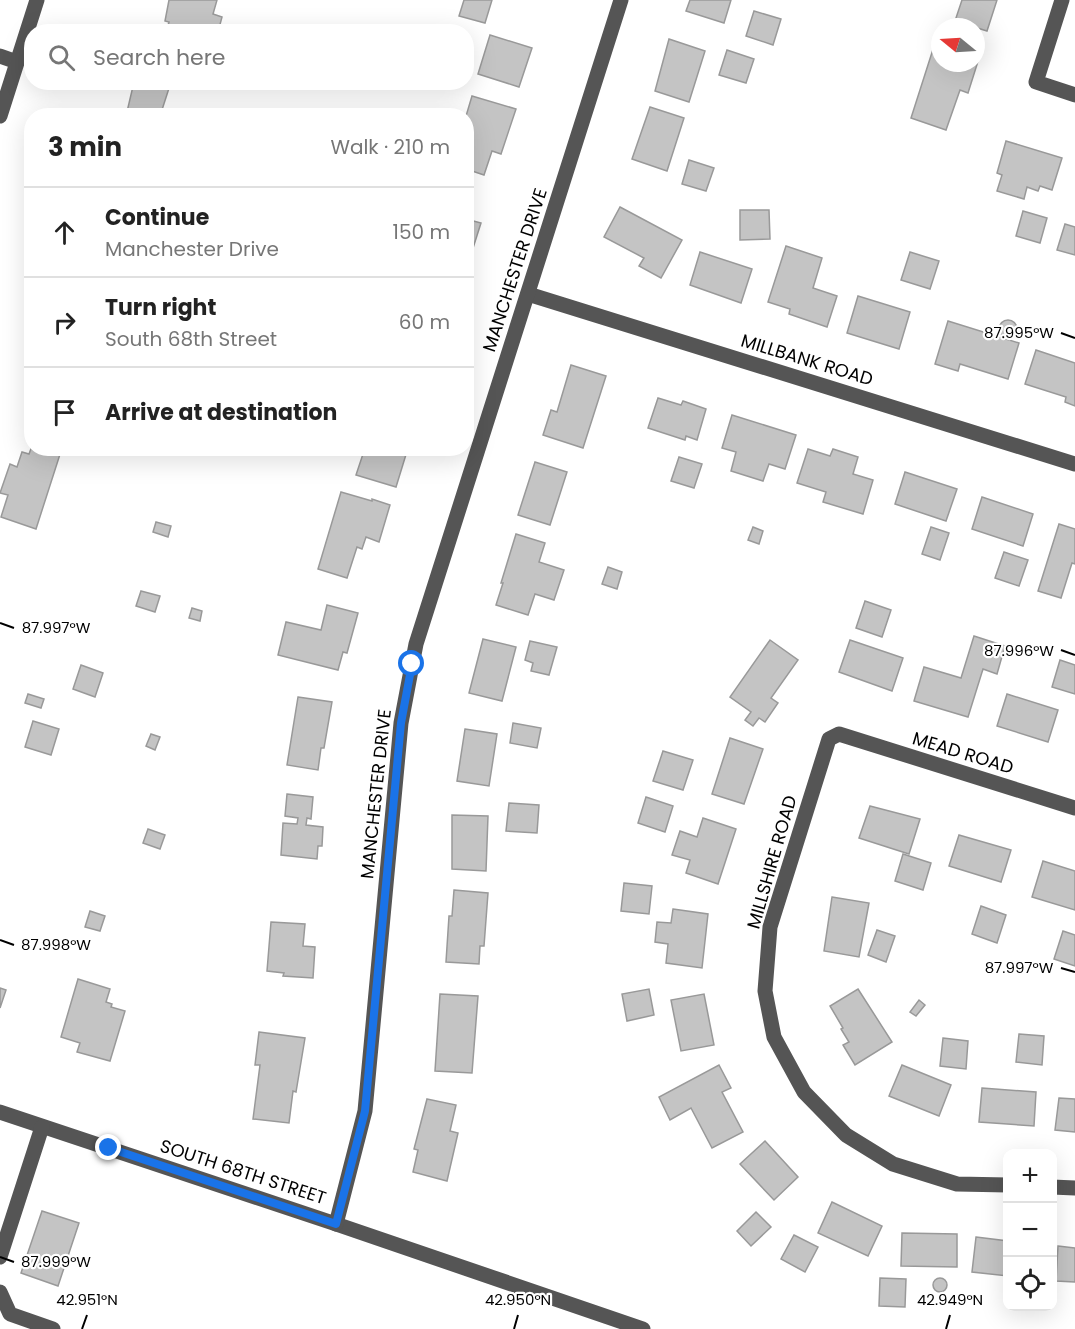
<!DOCTYPE html>
<html lang="en">
<head>
<meta charset="utf-8">
<style>
	:root { --surface:#fff; --page:#f6f6f6; --text:#222; --muted:#767676; --line:#e0e0e0 }
	body { margin:0; font-family:Poppins,sans-serif; background:var(--page); color:var(--text) }
	.controls { position:absolute; right:18px; bottom:18px; display:grid; overflow:hidden; border-radius:12px; box-shadow:0 6px 24px #0002 }
	.controls button { width:54px; height:54px; display:grid; place-items:center; padding:0; border:0; border-bottom:2px solid var(--line); background:var(--surface); color:var(--text); font:30px sans-serif }
	.compass { position:absolute; left:931px; top:18px; width:54px; height:54px; border-radius:50%; background:var(--surface); box-shadow:0 6px 24px #0002; rotate:288deg }
	.stop { position:absolute; width:18px; height:18px; margin:-14px; border:4px solid #1a73e8; border-radius:50%; background:#fff }
	.stop.end { background:#1a73e8; border-color:#fff; box-shadow:0 2px 6px #0008 }
	.list { margin:0; padding:0; list-style:none }
	h2 { display:flex; justify-content:space-between; align-items:center; height:78px; margin:0; padding:0 24px; font-size:26px }
	h2 small { font-size:20px; font-weight:400; color:var(--muted) }
	.list li { display:grid; grid-template-columns:39px 1fr auto; gap:18px; align-items:center; box-sizing:border-box; height:90px; padding:0 24px; border-top:2px solid var(--line) }
	.list b { display:block; font-size:22px; white-space:nowrap }
	.list p { margin:0; font-size:20px; white-space:nowrap; color:var(--muted) }
	.list em { font-size:20px; font-style:normal; color:var(--muted) }
	.icon { flex:none; width:33px; height:33px; fill:none; stroke:currentColor; stroke-width:2; stroke-linecap:round; stroke-linejoin:round }
	.map { position:relative; flex:none; width:1075px; height:1329px; overflow:hidden }
	.search { position:absolute; background:var(--surface); box-shadow:0 6px 24px #0002; left:24px; top:24px; width:450px; height:66px; display:flex; align-items:center; gap:15px; box-sizing:border-box; padding:0 21px; border-radius:24px; color:var(--muted); font-size:22px }
	.panel { position:absolute; background:var(--surface); box-shadow:0 6px 24px #0002; left:24px; top:108px; width:450px; height:348px; border-radius:24px }
	.map>svg:first-child { display:block }
	.building { fill:#c4c4c4; stroke:#999; stroke-width:1.5 }
	.lines { fill:none; stroke-linecap:round; stroke-linejoin:round }
	.minor { stroke:#555; stroke-width:15 }
	.route { stroke:#1a73e8; stroke-width:8 }
	.ticks { fill:none; stroke:#000; stroke-width:2 }
	.labels { text-anchor:middle; stroke-width:4.5; stroke-linejoin:round; paint-order:stroke }
	.street-label { font-size:18px; fill:#000; stroke:#fff }
	.ticks-label { font-size:15px; text-anchor:middle; fill:#000; stroke:#fff; stroke-width:4.5; stroke-linejoin:round; paint-order:stroke }
</style>
</head>
<body>
<div class="map">
<svg width="1075" height="1329" viewBox="0 0 1075 1329">
	<rect width="100%" height="100%" fill="#fff"/>
	<g class="building">
		<polygon points="169,0 217,0 213,14 222,17 218,32 166,32 169,22 165,21"/>
		<polygon points="464,0 492,0 485,23 459,16"/>
		<polygon points="690,0 731,0 724,23 686,11"/>
		<polygon points="962,0 997,0 987,31 955,21"/>
		<polygon points="754,11 781,19 773,45 746,36"/>
		<polygon points="490,35 532,48 519,87 478,74"/>
		<polygon points="669,39 705,51 689,102 655,91"/>
		<polygon points="936,40 940,41 940,63 976,63 976,53 980,55 968,93 960,90 946,130 911,118"/>
		<polygon points="727,50 754,59 746,83 719,75"/>
		<polygon points="134,82 171,82 160,116 126,116"/>
		<polygon points="472,96 516,109 501,154 492,151 484,175 466,169 466,116"/>
		<polygon points="650,107 684,118 667,171 632,159"/>
		<polygon points="1006,141 1062,158 1052,190 1040,186 1038,191 1027,187 1024,199 997,191 1002,175 997,173"/>
		<polygon points="689,160 714,168 706,191 682,184"/>
		<polygon points="620,207 682,240 661,278 639,266 644,258 604,237"/>
		<polygon points="740,210 769,210 770,239 740,240"/>
		<polygon points="1023,211 1047,218 1040,243 1016,236"/>
		<polygon points="466,219 481,223 466,270"/>
		<polygon points="1065,224 1075,227 1075,255 1057,250"/>
		<polygon points="786,246 822,258 813,288 837,296 827,327 789,314 790,309 768,302"/>
		<polygon points="700,252 752,269 741,303 690,285"/>
		<polygon points="910,252 939,261 930,289 901,280"/>
		<polygon points="858,296 910,312 899,349 847,333"/>
		<circle cx="1008" cy="329" r="9"/>
		<polygon points="948,321 1019,343 1008,379 960,364 958,371 935,364"/>
		<polygon points="1036,350 1075,363 1075,406 1065,402 1066,397 1025,384"/>
		<polygon points="571,365 606,376 583,448 543,435 551,410 557,412"/>
		<polygon points="658,398 681,405 683,401 706,409 697,440 686,436 685,440 648,428"/>
		<polygon points="732,415 796,435 785,469 769,464 763,481 731,471 736,452 722,448"/>
		<polygon points="32,446 32,448 62,448 36,529 1,517 8,495 0,493 10,464 17,467 22,452 29,454"/>
		<polygon points="365,448 408,448 396,487 356,475"/>
		<polygon points="808,449 830,456 833,449 858,457 853,474 873,480 863,514 823,502 826,492 797,483"/>
		<polygon points="679,457 702,464 694,488 671,481"/>
		<polygon points="535,462 567,472 550,525 518,515"/>
		<polygon points="905,472 957,489 946,521 895,504"/>
		<polygon points="341,492 372,501 372,499 390,505 379,542 366,537 362,549 357,547 347,578 318,569"/>
		<polygon points="982,497 1033,514 1023,546 972,529"/>
		<polygon points="156,522 171,526 168,537 153,532"/>
		<polygon points="1059,524 1075,529 1075,564 1072,563 1061,598 1038,591"/>
		<polygon points="753,527 763,531 759,544 748,540"/>
		<polygon points="931,527 949,533 940,560 922,554"/>
		<polygon points="516,534 545,543 539,562 564,570 554,600 535,594 528,615 496,605 503,583 501,583"/>
		<polygon points="1004,552 1028,560 1019,586 995,578"/>
		<polygon points="608,567 622,572 617,589 602,584"/>
		<polygon points="141,591 160,596 155,612 136,606"/>
		<polygon points="865,601 891,610 882,637 856,628"/>
		<polygon points="327,605 358,613 347,653 343,652 338,670 278,655 286,622 321,630"/>
		<polygon points="192,608 202,611 200,621 189,618"/>
		<polygon points="974,636 1005,646 997,674 983,669 968,717 914,701 924,667 961,678"/>
		<polygon points="483,639 516,647 502,701 469,693"/>
		<polygon points="770,640 798,660 771,698 778,703 765,722 759,718 753,726 745,720 751,712 730,697"/>
		<polygon points="850,640 903,658 892,691 839,672"/>
		<polygon points="530,641 557,647 549,675 531,671 533,663 525,660"/>
		<polygon points="1060,660 1075,665 1075,694 1052,687"/>
		<polygon points="81,665 103,673 95,697 73,689"/>
		<polygon points="28,694 44,699 41,708 25,703"/>
		<polygon points="1007,694 1058,710 1048,742 997,726"/>
		<polygon points="298,697 332,702 324,748 321,748 318,770 287,765"/>
		<polygon points="33,721 59,729 51,755 25,747"/>
		<polygon points="513,723 541,728 537,748 510,743"/>
		<polygon points="465,729 497,734 489,786 457,781"/>
		<polygon points="151,734 160,737 155,750 146,746"/>
		<polygon points="730,738 763,749 744,804 712,794"/>
		<polygon points="663,751 693,760 683,790 653,781"/>
		<polygon points="287,794 313,797 311,819 307,818 306,825 323,827 322,846 318,846 317,859 281,855 283,823 297,824 298,818 285,816"/>
		<polygon points="646,797 673,806 665,832 638,823"/>
		<polygon points="509,803 539,805 537,833 506,831"/>
		<polygon points="870,806 920,819 909,854 859,838"/>
		<polygon points="452,815 488,816 486,871 452,869"/>
		<polygon points="703,818 736,829 718,884 686,873 690,860 672,855 680,831 697,837"/>
		<polygon points="148,829 165,835 160,849 143,843"/>
		<polygon points="959,835 1011,850 1001,882 949,866"/>
		<polygon points="903,854 931,863 923,890 895,881"/>
		<polygon points="1043,861 1075,871 1075,910 1032,897"/>
		<polygon points="624,883 652,886 649,914 621,911"/>
		<polygon points="454,890 488,893 484,946 480,946 479,964 446,962 449,916 452,916"/>
		<polygon points="832,897 869,903 859,957 824,951"/>
		<polygon points="981,906 1006,915 997,943 972,934"/>
		<polygon points="673,909 708,914 702,968 666,963 668,944 655,942 657,922 671,923"/>
		<polygon points="90,911 105,916 100,931 85,927"/>
		<polygon points="271,922 305,924 303,946 315,947 313,978 283,976 284,973 267,971"/>
		<polygon points="877,930 895,936 886,962 868,955"/>
		<polygon points="1063,931 1075,935 1075,966 1054,959"/>
		<polygon points="78,979 110,989 106,1002 112,1004 111,1007 125,1011 110,1061 77,1052 80,1043 61,1037"/>
		<polygon points="0,988 6,990 0,1008"/>
		<polygon points="649,989 654,1015 627,1021 622,994"/>
		<polygon points="858,989 892,1042 855,1065 843,1045 849,1042 841,1029 843,1028 830,1006"/>
		<polygon points="440,994 478,996 472,1073 435,1071"/>
		<polygon points="704,994 714,1045 681,1051 671,1000"/>
		<polygon points="919,1000 925,1005 916,1016 910,1012"/>
		<polygon points="259,1032 305,1038 296,1092 293,1091 289,1123 253,1119 260,1065 255,1065"/>
		<polygon points="1019,1034 1044,1036 1042,1065 1016,1062"/>
		<polygon points="943,1038 968,1041 966,1069 940,1066"/>
		<polygon points="719,1065 731,1088 722,1092 743,1132 712,1148 691,1108 670,1120 659,1097"/>
		<polygon points="902,1065 951,1085 939,1116 889,1096"/>
		<polygon points="982,1088 1036,1092 1034,1126 979,1122"/>
		<polygon points="1059,1098 1075,1099 1075,1132 1055,1130"/>
		<polygon points="427,1099 456,1105 450,1131 458,1133 447,1181 413,1172 418,1150 414,1149"/>
		<polygon points="765,1141 798,1177 774,1200 740,1164"/>
		<polygon points="832,1202 882,1226 868,1256 818,1233"/>
		<polygon points="42,1211 79,1223 58,1286 21,1273"/>
		<polygon points="756,1212 771,1227 751,1246 737,1231"/>
		<polygon points="902,1233 957,1234 957,1267 901,1266"/>
		<polygon points="794,1235 818,1247 805,1272 781,1259"/>
		<polygon points="976,1237 1008,1241 1008,1276 972,1272"/>
		<polygon points="1058,1246 1075,1248 1075,1282 1056,1281"/>
		<polygon points="880,1278 906,1279 905,1307 879,1306"/>
		<circle cx="940" cy="1285" r="7"/>
	</g>
	<g class="lines">
		<g class="minor">
			<polyline points="1062,0 1036,82 1075,95"/>
			<polyline points="0,56 17,62"/>
			<polyline points="0,116 37,0"/>
			<polyline points="528,294 1075,464"/>
			<polyline points="0,1112 336,1224 643,1329"/>
			<polyline points="1008,1185 957,1184 893,1164 846,1135 804,1092 774,1037 765,991 770,927 829,739 839,734 1075,808"/>
			<polyline points="1052,1187 1075,1188"/>
			<polyline points="336,1224 365,1111 401,723 416,644 621,0"/>
			<polyline points="0,1257 42,1127"/>
			<polyline points="0,1292 10,1314 53,1329"/>
		</g>
	</g>
	<g class="lines">
		<polyline class="route" points="109,1148 336,1224 365,1111 401,723 412,664"/>
	</g>
	<path class="ticks" d="M 1061,333 L 1075,338M 0,623 L 14,628M 1061,650 L 1075,655M 0,940 L 14,945M 1061,968 L 1075,972M 0,1257 L 14,1262M 82,1329 L 87,1315M 514,1329 L 518,1315M 946,1329 L 950,1315"/>
	<g class="labels">
		<g class="street-label">
			<text transform="translate(515 270) rotate(-72)" y="6">MANCHESTER DRIVE</text>
			<text transform="translate(807 360) rotate(17)" y="6">MILLBANK ROAD</text>
			<text transform="translate(963 753) rotate(17)" y="6">MEAD ROAD</text>
			<text transform="translate(376 794) rotate(-84)" y="6">MANCHESTER DRIVE</text>
			<text transform="translate(772 862) rotate(-74)" y="6">MILLSHIRE ROAD</text>
			<text transform="translate(243 1172) rotate(18)" y="6">SOUTH 68TH STREET</text>
		</g>
	</g>
	<g class="ticks-label">
		<text x="1019" y="338">87.995°W</text>
		<text x="56" y="633">87.997°W</text>
		<text x="1019" y="656">87.996°W</text>
		<text x="56" y="950">87.998°W</text>
		<text x="1019" y="973">87.997°W</text>
		<text x="56" y="1267">87.999°W</text>
		<text x="87" y="1305">42.951°N</text>
		<text x="518" y="1305">42.950°N</text>
		<text x="950" y="1305">42.949°N</text>
	</g>
</svg>
<div class="controls">
<button>+</button>
<button>−</button>
<button><svg class="icon" aria-label="locate" viewBox="0 0 24 24"><circle cx="12" cy="12" r="6"/><path d="M12 2v4M12 18v4M2 12h4M18 12h4"/></svg></button>
</div>
<svg class="compass" viewBox="-18 -18 36 36"><path d="M0-13l5 13h-10z" fill="#e53935"/><path d="M0 13l5-13h-10z" fill="#767676"/></svg>
<div class="stop" style="left:412px;top:664px"></div>
<div class="stop end" style="left:109px;top:1148px"></div>
<div class="search"><svg class="icon" aria-label="search" viewBox="0 0 24 24"><circle cx="10" cy="10" r="6"/><path d="M15 15l6 6"/></svg>Search here</div>
<section class="panel">
<h2>3 min<small>Walk · 210 m</small></h2>
<ul class="list">
<li><svg class="icon" aria-label="ahead" viewBox="0 0 24 24"><path d="M12 20V5M6 11l6-6 6 6"/></svg><div><b>Continue</b><p>Manchester Drive</p></div><em>150 m</em></li>
<li><svg class="icon" aria-label="right" viewBox="0 0 24 24"><path d="M7 20v-9h11M14 6l5 5-5 5"/></svg><div><b>Turn right</b><p>South 68th Street</p></div><em>60 m</em></li>
<li><svg class="icon" aria-label="arrive" viewBox="0 0 24 24"><path d="M6 21V4h12l-3 4 3 4H6"/></svg><div><b>Arrive at destination</b></div></li>
</ul>
</section>
</div>
</body>
</html>
